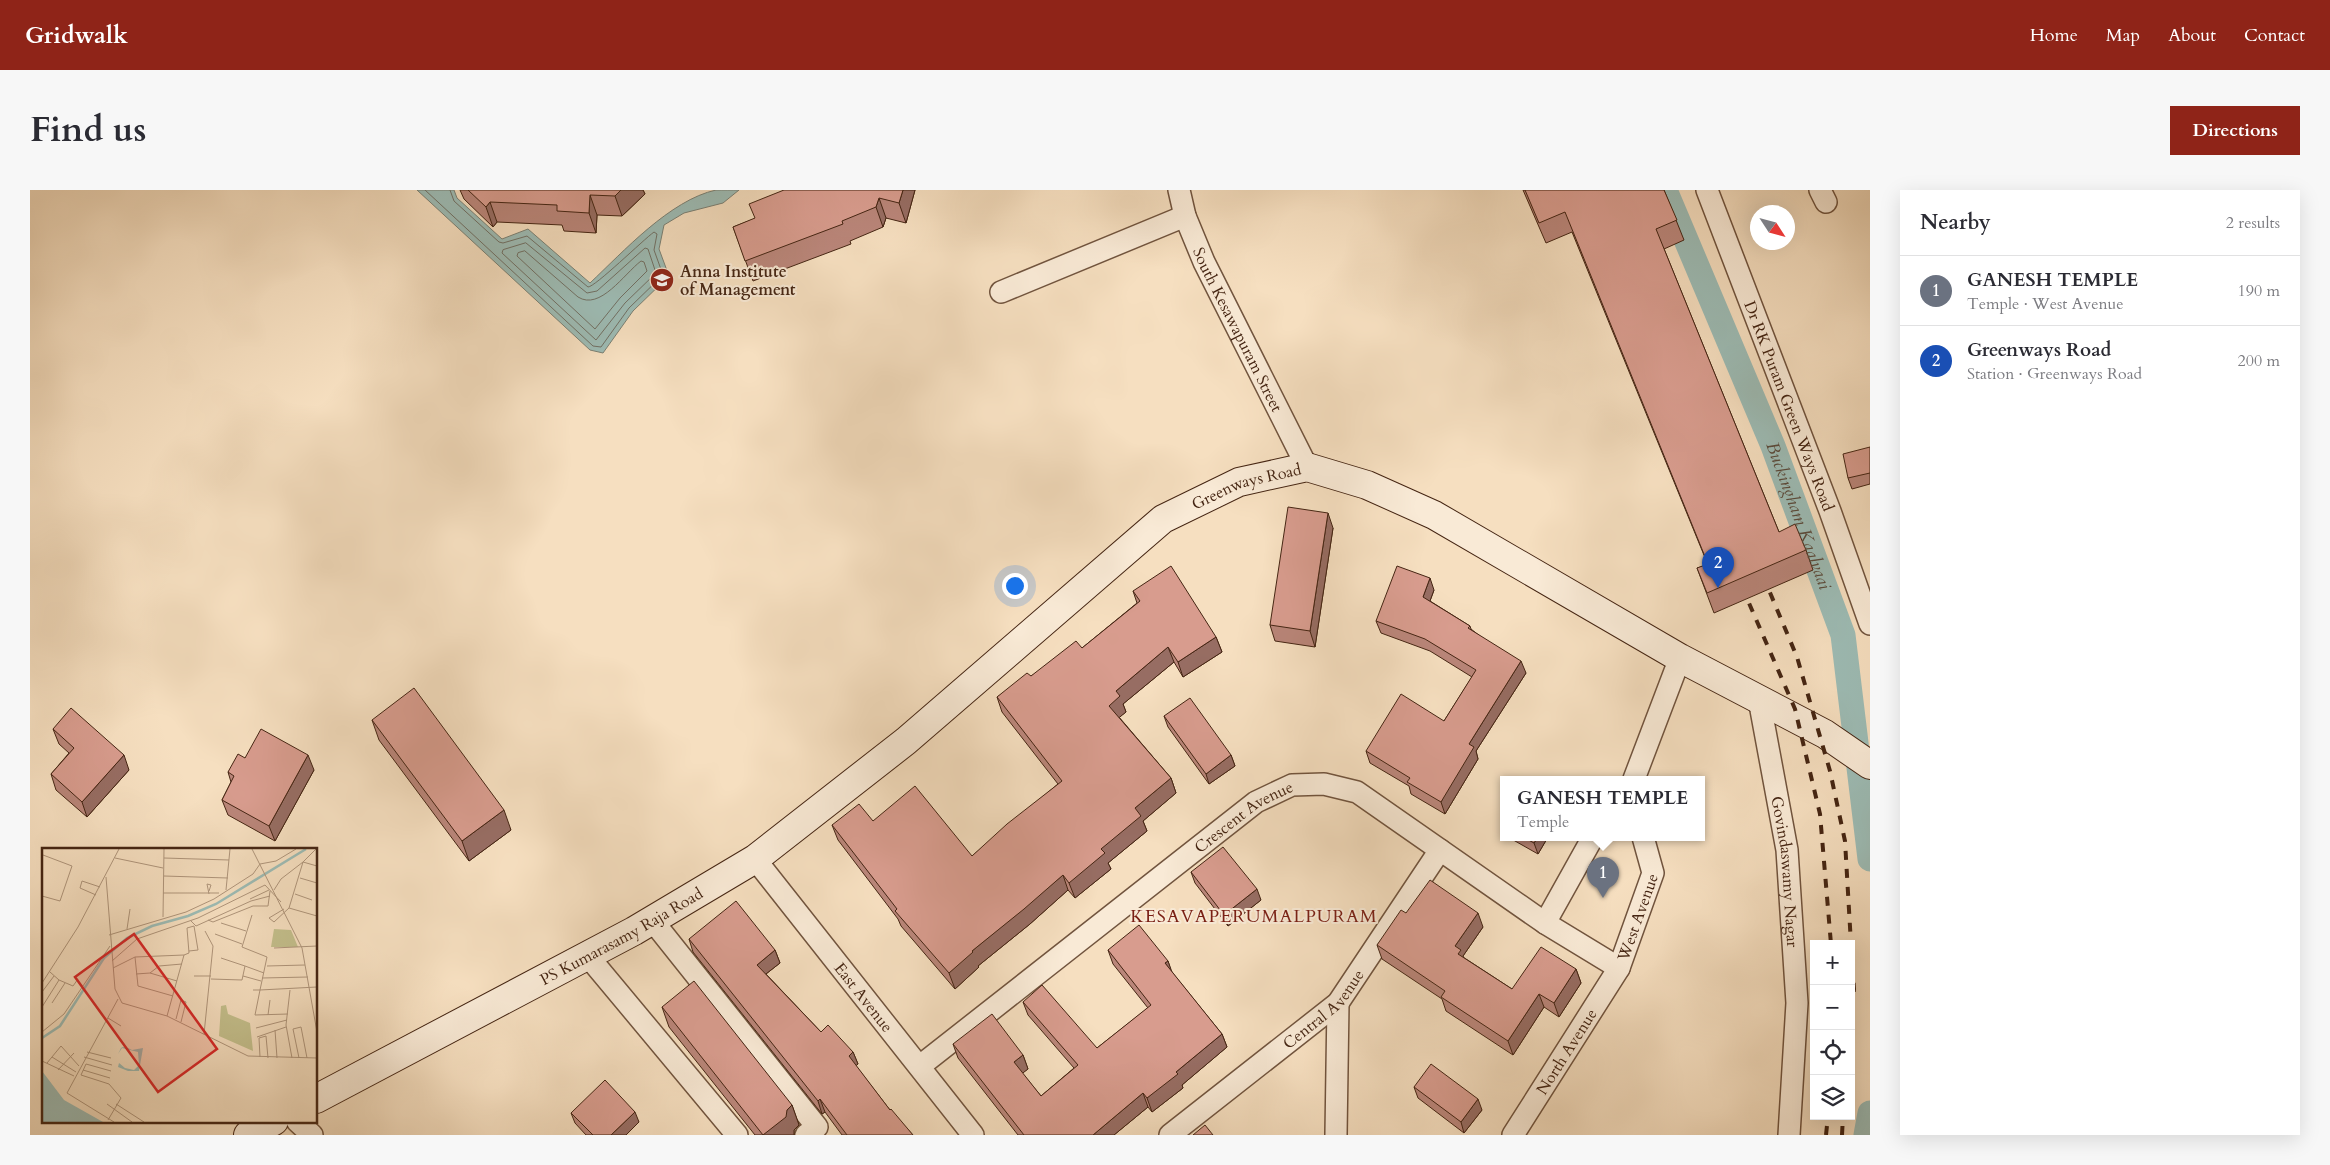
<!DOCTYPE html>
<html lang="en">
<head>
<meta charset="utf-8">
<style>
	:root { --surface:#fff; --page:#f7f7f7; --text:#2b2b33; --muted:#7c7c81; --line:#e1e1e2; --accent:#8f2418 }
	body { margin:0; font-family:Cardo,serif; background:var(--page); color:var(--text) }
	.controls { position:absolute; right:15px; bottom:15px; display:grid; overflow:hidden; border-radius:0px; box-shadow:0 5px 20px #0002 }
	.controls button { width:45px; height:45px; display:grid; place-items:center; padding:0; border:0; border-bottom:1px solid var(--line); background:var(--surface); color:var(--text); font:25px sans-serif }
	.compass { position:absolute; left:1720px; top:15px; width:45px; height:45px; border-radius:50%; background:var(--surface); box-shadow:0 5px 20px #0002; rotate:126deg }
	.you { position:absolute; left:984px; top:395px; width:18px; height:18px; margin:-12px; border:4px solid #fff; border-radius:50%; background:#1a73e8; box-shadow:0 0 0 8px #1a73e833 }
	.badge { display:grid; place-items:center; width:32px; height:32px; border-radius:50%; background:var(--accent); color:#fff; font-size:16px; font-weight:700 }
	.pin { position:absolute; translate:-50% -41px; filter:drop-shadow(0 1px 2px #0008) }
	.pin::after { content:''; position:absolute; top:26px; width:18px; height:15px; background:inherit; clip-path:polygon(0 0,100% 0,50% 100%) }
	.popup { position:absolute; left:1470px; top:586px; width:205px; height:65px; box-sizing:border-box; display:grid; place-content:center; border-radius:0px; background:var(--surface); filter:drop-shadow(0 1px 4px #0005); font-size:16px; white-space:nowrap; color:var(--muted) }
	.popup b { font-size:19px; color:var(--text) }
	.popup::after { content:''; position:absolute; left:50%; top:100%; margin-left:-10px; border:10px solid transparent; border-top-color:var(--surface) }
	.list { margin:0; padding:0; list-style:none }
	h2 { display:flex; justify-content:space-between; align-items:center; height:65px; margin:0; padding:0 20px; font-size:21px }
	h2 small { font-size:16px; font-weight:400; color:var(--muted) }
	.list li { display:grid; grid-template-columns:32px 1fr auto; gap:15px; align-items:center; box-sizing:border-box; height:70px; padding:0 20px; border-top:1px solid var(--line) }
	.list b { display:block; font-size:19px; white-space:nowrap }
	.list p { margin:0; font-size:16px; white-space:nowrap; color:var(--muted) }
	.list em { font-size:16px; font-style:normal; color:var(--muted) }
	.icon { flex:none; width:28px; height:28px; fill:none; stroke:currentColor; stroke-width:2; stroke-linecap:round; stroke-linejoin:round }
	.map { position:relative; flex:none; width:1840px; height:945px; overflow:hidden; border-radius:0px }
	header { display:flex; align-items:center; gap:30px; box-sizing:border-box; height:70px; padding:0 25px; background:var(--accent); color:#fff }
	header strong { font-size:24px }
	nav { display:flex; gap:28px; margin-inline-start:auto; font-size:18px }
	.intro { display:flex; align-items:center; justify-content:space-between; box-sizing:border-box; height:120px; padding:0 30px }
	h1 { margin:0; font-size:35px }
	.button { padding:12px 22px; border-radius:0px; background:var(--accent); color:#fff; font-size:18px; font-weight:700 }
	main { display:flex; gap:30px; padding:0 30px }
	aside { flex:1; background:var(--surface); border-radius:0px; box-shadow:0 5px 20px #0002 }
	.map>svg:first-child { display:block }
	.water { fill:#9dbcb5; stroke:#7a8074 }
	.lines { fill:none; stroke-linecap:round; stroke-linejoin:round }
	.shore { stroke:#717064; stroke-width:1 }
	.canal { stroke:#9dbcb5; stroke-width:25 }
	.street-casing { stroke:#71543e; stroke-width:24 }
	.secondary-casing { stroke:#452513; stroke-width:30 }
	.street { stroke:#f9ead6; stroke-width:21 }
	.secondary { stroke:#f9ead6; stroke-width:28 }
	.rail { stroke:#452513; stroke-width:4; stroke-dasharray:9 9; stroke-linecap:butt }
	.wall { fill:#ba867a; stroke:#452513 }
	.shaded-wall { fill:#976d63; stroke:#452513 }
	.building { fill:#d89c8e; stroke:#452513 }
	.labels { text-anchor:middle; stroke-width:4; stroke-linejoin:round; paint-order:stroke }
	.poi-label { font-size:16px; font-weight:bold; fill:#452513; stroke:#f9ead6; text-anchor:start }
	.street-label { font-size:16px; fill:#452513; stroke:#f9ead6 }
	.water-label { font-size:18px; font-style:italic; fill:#5b4b3c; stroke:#f9ead6 }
	.neighbourhood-label { font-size:18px; letter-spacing:1px; fill:#7a1f14; stroke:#f9ead6 }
	.inset-river { fill:none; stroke:#9dbcb5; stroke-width:2.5 }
	.inset-road { fill:none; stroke:#af957b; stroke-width:1 }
	.view { fill:#d62828; fill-opacity:0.15; stroke:#d62828; stroke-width:2.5 }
	.inset-edge { fill:none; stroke:#452513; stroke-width:2.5 }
</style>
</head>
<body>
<header>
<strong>Gridwalk</strong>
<nav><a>Home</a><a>Map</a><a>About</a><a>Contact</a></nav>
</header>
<div class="intro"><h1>Find us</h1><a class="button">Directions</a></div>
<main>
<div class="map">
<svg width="1840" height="945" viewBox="0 0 1840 945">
	<rect width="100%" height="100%" fill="#f6dfc0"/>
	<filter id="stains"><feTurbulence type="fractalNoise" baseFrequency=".004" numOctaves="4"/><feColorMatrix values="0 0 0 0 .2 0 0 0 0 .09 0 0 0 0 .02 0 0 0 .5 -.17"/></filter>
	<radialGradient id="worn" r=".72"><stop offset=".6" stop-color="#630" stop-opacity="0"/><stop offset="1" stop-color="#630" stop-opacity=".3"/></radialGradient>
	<path class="water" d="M 387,0 L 424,0 L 427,8 L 472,49 L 498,39 L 560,93 C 593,62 640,10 686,0 C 693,0 702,0 709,0 L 693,13 L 654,23 L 634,35 L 629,59 L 639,86 L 603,121 L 573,163 L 560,160 Z"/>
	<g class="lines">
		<g class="shore">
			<path d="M 395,0 L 563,156 L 571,157 L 599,118 L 633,85 L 624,60 L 627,44 L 624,42 C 613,50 565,97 558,97 L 497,46 L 473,53 L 469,52 L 424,11 L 420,0"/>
			<polygon points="496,53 557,103 567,101 615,58 618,59 626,83 595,113 566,150 472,63 473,60"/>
			<path d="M 495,61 L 548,107 C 570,121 594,84 611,71 L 614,72 L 617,81 L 590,108 L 565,139 L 487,66 L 488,63 Z"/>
		</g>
		<g class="canal">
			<path id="s1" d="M 1635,0 L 1743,256 L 1813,445 L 1840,669"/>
			<polyline points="1836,945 1840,923"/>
		</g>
		<g class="street-casing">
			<g id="street">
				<path id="s2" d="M 1149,0 L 1155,26 L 1174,72 L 1277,277"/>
				<path id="s3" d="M 1677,0 L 1800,321 L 1840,434"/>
				<polyline points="1790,0 1796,12"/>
				<polyline points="971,102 1155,26"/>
				<path id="s4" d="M 1729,509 L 1757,660 L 1767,813 L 1759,945"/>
				<polyline points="1604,589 1650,468"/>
				<path id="s5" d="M 725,669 L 943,945"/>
				<polyline points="622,730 787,937 776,945"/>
				<polyline points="1515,733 1563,647"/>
				<polyline points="557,765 707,945"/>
				<path id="s6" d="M 890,876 L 1226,612 L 1262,595 L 1294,594 L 1327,602 L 1515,733 L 1589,778"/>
				<polyline points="267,931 282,945"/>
				<path id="s7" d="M 1140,945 L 1308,813 L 1410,660"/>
				<polyline points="1306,945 1308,813"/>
				<path id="s8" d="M 1483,945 L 1589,778 L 1623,683 L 1613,647"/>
			</g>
		</g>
		<g class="secondary-casing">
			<g id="secondary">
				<path id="s9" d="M 286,909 L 604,741 L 725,669 L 876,551 L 1133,329 L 1209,292 L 1277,277 L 1337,295 L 1404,325 L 1650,468 L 1795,544 L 1840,575"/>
				<polyline points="218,945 244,931"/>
			</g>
		</g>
		<use href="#street" class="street"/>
		<use href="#secondary" class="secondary"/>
		<g class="rail">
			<polyline points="1733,386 1767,467 1800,581 1815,651 1821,754"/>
			<polyline points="1712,397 1765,519 1790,624 1801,754"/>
			<polyline points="1821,757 1824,799 1821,829"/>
			<polyline points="1796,945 1798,926"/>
			<polyline points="1812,945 1813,926"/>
		</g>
	</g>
	<g class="wall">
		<polygon points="430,0 613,0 615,4 592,26 567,25 566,43 534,41 532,35 467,32 463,37 434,9"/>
		<polygon points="885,0 876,33 856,28 853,37 820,51 821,54 723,91 703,37 724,29"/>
		<polygon points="1493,0 1634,0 1654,50 1634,59 1749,342 1776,360 1783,380 1684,423 1667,378 1678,375 1542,42 1516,53"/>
		<polygon points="1840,257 1840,294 1822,299 1818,288"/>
		<polygon points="1303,338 1285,457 1245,451 1240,435"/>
		<polygon points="1404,400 1400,411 1440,436 1441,439 1496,483 1446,561 1448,569 1415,624 1381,604 1379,596 1340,573 1336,561 1414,531 1442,487 1400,461 1351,443 1346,431"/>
		<polygon points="1103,401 1186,447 1192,462 1153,487 1144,472 1093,514 1096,522 1089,527 1141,588 1146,603 1113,631 1117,641 1078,673 1081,679 1045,708 1038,700 1000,734 948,776 949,777 925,799 871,736 868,729 808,650 802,635 843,631 942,666 1028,594 972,522 967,507 1001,486 1052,458 1107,413"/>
		<polygon points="1134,526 1201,565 1205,576 1179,594 1138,537"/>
		<polygon points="342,530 481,640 439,671 349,550"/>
		<polygon points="23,539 99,580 57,627 26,600 21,584 39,563 29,554"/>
		<polygon points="215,568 284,580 245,651 198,625 192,610 201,592 198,582"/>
		<polygon points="1478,647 1518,647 1508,664"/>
		<polygon points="1161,682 1231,710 1198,736 1165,693"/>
		<polygon points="1376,723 1453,737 1433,766 1433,767 1482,799 1546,779 1551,793 1529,827 1514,817 1483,865 1416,821 1412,809 1352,769 1347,755"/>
		<polygon points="659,749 745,760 750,773 736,784 791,842 823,862 828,874 826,876 860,920 883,945 812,945 795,922 792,924 663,762"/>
		<polygon points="1078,760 1138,771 1141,781 1192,844 1197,857 1152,895 1153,898 1122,922 1118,917 1084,945 988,945 928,868 923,854 993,865 998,879 992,883 1011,906 1044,878 998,825 993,812 1067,858 1118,818 1083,774"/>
		<polygon points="632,817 762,915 769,935 764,940 764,945 725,945 639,837"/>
		<polygon points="1384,897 1452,920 1434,943 1388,908"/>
		<polygon points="541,923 609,932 596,945 556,945 545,933"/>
	</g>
	<g class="shaded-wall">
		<polygon points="591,0 613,0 615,4 592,26 585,6"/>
		<polygon points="873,0 885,0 876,33 869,13"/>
		<polygon points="560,5 567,25 566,43 559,23"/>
		<polygon points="849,8 856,28 853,37 846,17"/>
		<polygon points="460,12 467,32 463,37 456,17"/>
		<polygon points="1298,323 1303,338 1285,457 1280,441"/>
		<polygon points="1400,388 1404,400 1397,419 1393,407"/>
		<polygon points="1186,447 1192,462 1153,487 1148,472"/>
		<polygon points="1138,457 1144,472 1093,514 1096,522 1085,531 1079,516 1086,501"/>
		<polygon points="1491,471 1496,483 1446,561 1448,569 1415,624 1411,612 1439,554"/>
		<polygon points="94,565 99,580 57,627 52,612"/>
		<polygon points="278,565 284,580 245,651 239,636"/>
		<polygon points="1201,565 1205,576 1179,594 1176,584"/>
		<polygon points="1141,588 1146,603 1113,631 1117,641 1078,673 1081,679 1045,708 1039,693 1071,659 1105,618"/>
		<polygon points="474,620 481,640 439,671 432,651"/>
		<polygon points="1508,647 1518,647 1508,664 1504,653"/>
		<polygon points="1033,685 1038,700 1000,734 948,776 949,777 925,799 919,783 942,761"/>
		<polygon points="1227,699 1231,710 1198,736 1194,725"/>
		<polygon points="1448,723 1453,737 1433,766 1436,774 1430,770 1425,756"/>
		<polygon points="745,760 750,773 732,787 727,775"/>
		<polygon points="1138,771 1143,785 1135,773"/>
		<polygon points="1546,779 1551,793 1529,827 1524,813"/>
		<polygon points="1509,804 1514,817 1483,865 1478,851"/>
		<polygon points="1192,844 1197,857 1152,895 1153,898 1122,922 1117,908 1146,882"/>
		<polygon points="823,862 828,874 823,878 819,866"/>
		<polygon points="993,865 998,879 989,886 984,872"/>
		<polygon points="1113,903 1118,917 1084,945 1063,945"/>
		<polygon points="790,909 795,922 792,924 788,911"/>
		<polygon points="1448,909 1452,920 1434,943 1431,932"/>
		<polygon points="762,915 769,935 764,940 764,945 733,945"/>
		<polygon points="605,922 609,932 596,945 581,945"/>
	</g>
	<g class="building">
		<polygon points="438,0 591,0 585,6 560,5 559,23 527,21 527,15 460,12 456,17"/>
		<polygon points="754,0 873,0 869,13 849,8 846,17 812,31 813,34 715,71 703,37 725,28 719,14"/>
		<polygon points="1495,0 1634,0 1647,30 1626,39 1749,342 1765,334 1776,360 1677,403 1667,378 1678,374 1535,22 1509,33"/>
		<polygon points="1840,257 1840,283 1818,288 1813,264"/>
		<polygon points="1258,317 1298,323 1280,441 1240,435"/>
		<polygon points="1141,376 1186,447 1148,472 1138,457 1086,501 1090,506 1079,516 1141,588 1105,618 1111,626 1071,659 1075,663 1039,693 1033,685 994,719 942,761 943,762 919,783 865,721 867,719 802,635 829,614 843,631 885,596 942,666 977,634 1032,591 967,507 997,483 1001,486 1046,451 1052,458 1110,411 1103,401"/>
		<polygon points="1367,376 1400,388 1393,407 1440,436 1438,438 1491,471 1439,554 1444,557 1411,612 1377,592 1380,588 1336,561 1371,504 1414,531 1446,480 1395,449 1346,431"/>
		<polygon points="384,498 474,620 432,651 342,530"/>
		<polygon points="1160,508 1201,565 1176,584 1134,526"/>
		<polygon points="41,518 94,565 52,612 21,584 44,558 23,539"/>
		<polygon points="231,539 278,565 239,636 192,610 204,586 198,582 208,564 215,568"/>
		<polygon points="1493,647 1508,647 1504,653"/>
		<polygon points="1193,657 1227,699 1194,725 1161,682"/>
		<polygon points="1400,690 1448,723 1425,756 1431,760 1428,764 1482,799 1511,757 1546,779 1524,813 1509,804 1478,851 1411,807 1415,801 1347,755 1371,720 1376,723"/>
		<polygon points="706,711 745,760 727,775 791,842 798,835 823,862 819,866 860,920 861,919 883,945 817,945 790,909 788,911 659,749"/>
		<polygon points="1109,735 1138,771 1135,773 1192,844 1146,882 1148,884 1117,908 1113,903 1063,945 994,945 923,854 962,824 993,865 984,872 1011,906 1048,875 993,812 1012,795 1067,858 1121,815 1078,760"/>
		<polygon points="664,791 762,915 757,920 756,927 733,945 632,817"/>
		<polygon points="1401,874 1448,909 1431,932 1384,897"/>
		<polygon points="575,890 605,922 581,945 563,945 541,923"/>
		<polygon points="1175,935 1183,945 1163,945"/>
	</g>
	<defs>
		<g id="university-disc" transform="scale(1.25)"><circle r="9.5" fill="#8f2418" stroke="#f9ead6"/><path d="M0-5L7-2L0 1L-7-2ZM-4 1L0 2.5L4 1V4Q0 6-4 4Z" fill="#fff"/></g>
	</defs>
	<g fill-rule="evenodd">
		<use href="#university-disc" x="632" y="90"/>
	</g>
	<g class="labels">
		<g class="poi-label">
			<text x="650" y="87">Anna Institute<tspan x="650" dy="18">of Management</tspan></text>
		</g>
		<g class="street-label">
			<text dy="6" stroke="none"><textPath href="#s2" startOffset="152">South Kesawapuram Street</textPath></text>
			<text dy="6" stroke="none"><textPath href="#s3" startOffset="231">Dr RK Puram Green Ways Road</textPath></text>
			<text dy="6" stroke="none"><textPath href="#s9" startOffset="1122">Greenways Road</textPath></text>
			<text dy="6" stroke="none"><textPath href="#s6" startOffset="409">Crescent Avenue</textPath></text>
			<text dy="6" stroke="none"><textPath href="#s4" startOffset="175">Govindaswamy Nagar</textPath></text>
			<text dy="6" stroke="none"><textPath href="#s8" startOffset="252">West Avenue</textPath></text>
			<text dy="6" stroke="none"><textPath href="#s9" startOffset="346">PS Kumarasamy Raja Road</textPath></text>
			<text dy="6" stroke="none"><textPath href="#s5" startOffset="176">East Avenue</textPath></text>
			<text dy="6" stroke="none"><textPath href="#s7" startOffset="199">Central Avenue</textPath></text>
			<text dy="6" stroke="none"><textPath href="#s8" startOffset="99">North Avenue</textPath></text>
		</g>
		<g class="water-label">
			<text dy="6" stroke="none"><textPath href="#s1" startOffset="352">Buckingham Kaalvaai</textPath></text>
		</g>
		<g class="neighbourhood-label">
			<text x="1224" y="732">KESAVAPERUMALPURAM</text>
		</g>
	</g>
	<g transform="translate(12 658)">
		<rect width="275" height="275" fill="#f6dfc0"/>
		<path d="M 232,81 L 249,82 L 256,99 L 229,99 ZM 184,157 L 186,166 L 208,175 L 211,203 L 177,188 L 179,158 Z" fill="#c4c08d"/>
		<path d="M 81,199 L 86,200 L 90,202 L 101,200 L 97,223 L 86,223 L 76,219 L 77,215 L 83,220 L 92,222 L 97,217 L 96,204 L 80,200 L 76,206 L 79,200 ZM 0,223 L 22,252 L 61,274 L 0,274 Z" fill="#9dbcb5"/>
		<path class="inset-river" d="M 0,190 L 18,178 L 62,110 L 85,90 L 110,78 L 146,68 L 174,56 L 264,1"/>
		<path class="inset-road" d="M 210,1 L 260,100 L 275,184M 73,10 L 121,20M 122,10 L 187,12M 218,16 L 234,13 L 254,1M 122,28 L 186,30M 64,29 L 73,141 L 80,155 L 125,168 L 206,208 L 275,210M 258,30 L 275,35M 184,42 L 188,1M 232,42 L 239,31 L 261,14 L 275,18M 167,43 L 169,37 L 165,36 L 167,46M 121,45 L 177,45M 253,46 L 270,52M 54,47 L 38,40 L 40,33 L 58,39M 0,48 L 18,53 L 30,18 L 1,7M 208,51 L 227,42M 209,53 L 228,48M 247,60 L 275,68M 242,61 L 227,70 L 232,74 L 247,60 L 261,14 L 274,1M 210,67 L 200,99 L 225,109 L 218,142 L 275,139M 121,69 L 122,1M 166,72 L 171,74 L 211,58 L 226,58 L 228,43M 149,73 L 154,78 L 209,53M 179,75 L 204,83M 85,81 L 88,61M 173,86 L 200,96M 67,87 L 144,64 L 172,51 L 211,26 L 218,16M 232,100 L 275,98M 142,107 L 147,105 L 145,80 L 152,78 L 156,102 L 147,103M 93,109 L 96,138 L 131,148M 70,113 L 95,91 L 156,70 L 223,37 L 239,54M 203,118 L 222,125M 225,118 L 263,117M 71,120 L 93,109 L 142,107M 8,124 L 17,132 L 31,138 L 36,131M 108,125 L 117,118 L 140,116M 94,126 L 108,125 L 135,133M 152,128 L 169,128M 201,128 L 219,133M 220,130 L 266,129M 169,131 L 200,132 L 203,118 L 179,110M 0,135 L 36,79 L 77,1M 211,142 L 218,142 L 213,167 L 246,166M 248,142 L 244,177 L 250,210M 0,144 L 12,128M 10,155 L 23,135M 0,159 L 17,132M 226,167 L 228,152M 125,168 L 142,107M 66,170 L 79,178M 134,171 L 139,152 L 144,154 L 139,174M 214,180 L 245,172M 233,182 L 235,210M 0,184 L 22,166 L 68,98M 162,186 L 171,98 L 163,83M 215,189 L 244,179M 45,204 L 69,210M 10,209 L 34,224M 42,209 L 70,217M 218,209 L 217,190 L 224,188 L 226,210M 257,210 L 251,181 L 259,179 L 265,210M 0,213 L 32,228M 5,215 L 19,198 L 37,218M 44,216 L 39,227 L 67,236 L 79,250 L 66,272M 44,216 L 69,223M 16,222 L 32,205M 41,222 L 68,230M 65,256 L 90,274M 74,256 L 102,274M 72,274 L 25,245 L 76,151"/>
		<path class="view" d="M 92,86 L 175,201 L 116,244 L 33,129 Z"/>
		<rect width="275" height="275" class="inset-edge"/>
	</g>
	<rect width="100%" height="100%" filter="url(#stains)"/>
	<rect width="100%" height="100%" fill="url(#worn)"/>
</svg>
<div class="controls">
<button>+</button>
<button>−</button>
<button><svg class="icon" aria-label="locate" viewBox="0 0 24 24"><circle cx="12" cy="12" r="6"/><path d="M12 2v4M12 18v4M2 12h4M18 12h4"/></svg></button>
<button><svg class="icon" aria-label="layers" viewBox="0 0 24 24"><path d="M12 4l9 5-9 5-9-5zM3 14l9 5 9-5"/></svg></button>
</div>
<svg class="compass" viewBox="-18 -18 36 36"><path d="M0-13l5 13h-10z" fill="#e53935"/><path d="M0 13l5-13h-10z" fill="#7c7c81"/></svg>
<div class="you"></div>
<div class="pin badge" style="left:1573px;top:708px;background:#6b7280">1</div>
<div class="popup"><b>GANESH TEMPLE</b>Temple</div>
<div class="pin badge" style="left:1688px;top:398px;background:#1a4fb4">2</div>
</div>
<aside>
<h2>Nearby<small>2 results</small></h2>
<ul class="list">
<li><span class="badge" style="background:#6b7280">1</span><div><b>GANESH TEMPLE</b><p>Temple · West Avenue</p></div><em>190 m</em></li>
<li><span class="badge" style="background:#1a4fb4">2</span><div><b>Greenways Road</b><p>Station · Greenways Road</p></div><em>200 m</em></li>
</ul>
</aside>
</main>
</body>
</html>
